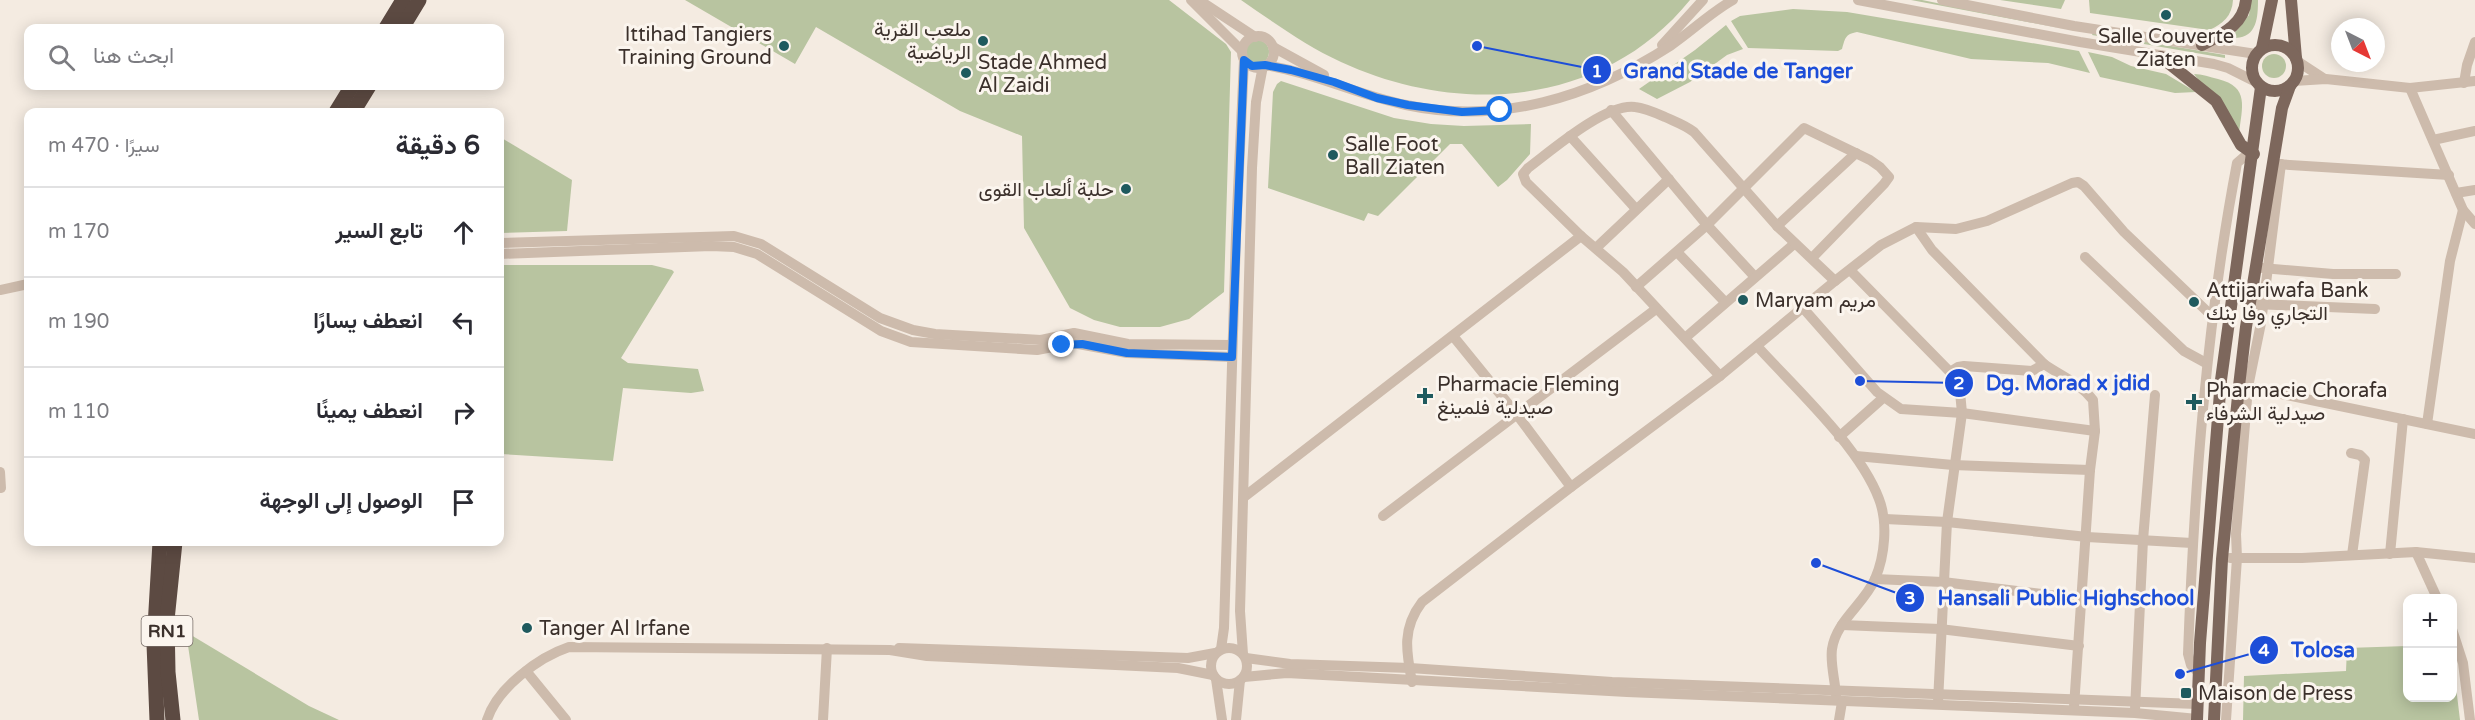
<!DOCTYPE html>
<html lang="ar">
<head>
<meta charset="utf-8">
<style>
	:root { --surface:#fff; --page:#f7f7f7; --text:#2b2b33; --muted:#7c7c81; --line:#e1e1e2 }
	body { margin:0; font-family:"Varela Round",Vazirmatn,sans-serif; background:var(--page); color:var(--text); direction:rtl }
	.controls { position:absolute; right:18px; bottom:18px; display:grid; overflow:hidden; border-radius:12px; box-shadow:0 3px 15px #0003 }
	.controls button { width:54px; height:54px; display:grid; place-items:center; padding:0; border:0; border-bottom:2px solid var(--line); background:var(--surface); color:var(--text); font:30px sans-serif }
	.compass { position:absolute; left:2331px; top:18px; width:54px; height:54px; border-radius:50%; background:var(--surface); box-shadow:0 3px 15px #0003; rotate:138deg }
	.stop { position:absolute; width:18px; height:18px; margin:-14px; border:4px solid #1a73e8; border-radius:50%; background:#fff }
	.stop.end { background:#1a73e8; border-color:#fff; box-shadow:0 2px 6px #0008 }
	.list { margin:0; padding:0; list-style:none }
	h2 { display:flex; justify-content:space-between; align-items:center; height:78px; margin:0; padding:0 24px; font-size:26px }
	h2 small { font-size:20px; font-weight:400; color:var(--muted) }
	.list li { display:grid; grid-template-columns:39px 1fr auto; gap:18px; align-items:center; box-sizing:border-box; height:90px; padding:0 24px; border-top:2px solid var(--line) }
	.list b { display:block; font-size:22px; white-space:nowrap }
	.list em { font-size:20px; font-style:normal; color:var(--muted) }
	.icon { flex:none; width:33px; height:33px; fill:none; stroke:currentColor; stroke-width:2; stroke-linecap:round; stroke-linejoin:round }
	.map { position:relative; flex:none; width:2475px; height:720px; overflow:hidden; direction:ltr }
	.search { position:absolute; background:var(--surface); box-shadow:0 3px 15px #0003; left:24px; top:24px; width:480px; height:66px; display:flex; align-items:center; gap:15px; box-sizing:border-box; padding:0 21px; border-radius:12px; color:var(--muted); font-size:22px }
	.panel { position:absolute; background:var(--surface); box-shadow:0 3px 15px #0003; left:24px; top:108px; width:480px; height:438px; border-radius:12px; direction:rtl }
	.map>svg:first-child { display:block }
	.green { fill:#b8c4a0 }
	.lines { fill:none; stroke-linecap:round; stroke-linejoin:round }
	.minor { stroke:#cdbbac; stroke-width:10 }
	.major { stroke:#7d675c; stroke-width:12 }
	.highway { stroke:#5c4a42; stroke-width:15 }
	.route { stroke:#1a73e8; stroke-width:8 }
	.poi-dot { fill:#1f5a5e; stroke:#fbf5ee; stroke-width:2 }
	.labels { text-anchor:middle; stroke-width:6; stroke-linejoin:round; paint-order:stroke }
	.shield { fill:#fbf5ee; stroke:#756b66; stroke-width:1.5 }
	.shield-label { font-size:18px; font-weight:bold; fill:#3b302b }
	.poi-label { font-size:20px; fill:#3b302b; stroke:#fbf5ee; text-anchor:start }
	.leader { fill:none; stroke:#1d4ed8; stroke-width:2 }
	.callout-dot { fill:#1d4ed8; stroke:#fbf5ee; stroke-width:2 }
	.mark-label { font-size:18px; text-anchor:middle; font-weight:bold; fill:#fff }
	.callout-label { font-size:21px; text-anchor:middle; font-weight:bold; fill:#1d4ed8; stroke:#fbf5ee; stroke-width:6; stroke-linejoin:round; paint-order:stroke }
</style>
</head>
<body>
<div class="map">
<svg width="2475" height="720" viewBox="0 0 2475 720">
	<rect width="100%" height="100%" fill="#f4ebe1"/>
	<g class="green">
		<polygon points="685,0 1169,0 1226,44 1231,52 1224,292 1189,319 1160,327 1120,327 1094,320 1070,308 1024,228 1022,136 960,111 816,27 795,64"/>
		<path d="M 1241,0 L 1690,0 C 1604,106 1460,117 1341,62 C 1306,46 1273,22 1241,0 Z"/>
		<polygon points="1911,0 1922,0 2065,29"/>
		<polygon points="2000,0 2065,0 2061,9"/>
		<path d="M 2089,0 L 2233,0 C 2232,16 2223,24 2209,30 L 2090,13 Z"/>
		<path d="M 2251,0 L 2258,0 C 2258,17 2257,37 2236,38 L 2234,34 L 2249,15 Z"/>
		<path d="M 1793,9 L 1847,12 L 2079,51 L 2090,73 L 2048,63 L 1971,59 L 1857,32 C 1845,34 1845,39 1842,49 L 1838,51 L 1748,48 L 1731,21 L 1740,16 Z"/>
		<polygon points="1726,25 1743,49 1727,55 1690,82 1657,99 1639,89 1695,50"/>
		<polygon points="2093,33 2225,55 2225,58 2092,35"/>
		<circle cx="1257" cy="52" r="12"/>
		<polygon points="2088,52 2112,57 2131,66 2166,74 2196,92 2175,93 2100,77"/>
		<circle cx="2274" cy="66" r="12"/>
		<path d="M 2194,74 C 2202,74 2210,77 2218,79 C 2250,87 2242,107 2239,134 Z"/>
		<polygon points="1281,81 1394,118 1431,124 1464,126 1531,124 1530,154 1507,180 1498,187 1462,144 1450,144 1378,216 1368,213 1364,221 1268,188 1273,92 1277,84"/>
		<polygon points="500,137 572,180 567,231 500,233"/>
		<polygon points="500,265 652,265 672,270 674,272 621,358 628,363 698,369 704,391 691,393 623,388 613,461 500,454"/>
		<polygon points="186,632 309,706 339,720 199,720"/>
		<polygon points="2407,646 2408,698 2452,698 2453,662 2460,720 2243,720 2244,676 2346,671 2347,648"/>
	</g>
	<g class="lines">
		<g class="minor">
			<polyline points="1191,0 1242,51"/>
			<polyline points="1199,0 1255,37"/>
			<polyline points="1858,0 2080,42 2214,64 2228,68 2256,82"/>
			<polyline points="1942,0 2074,26 2256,54"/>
			<circle cx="1258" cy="52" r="16"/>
			<polyline points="1662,45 1703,0"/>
			<polyline points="1273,47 1324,75"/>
			<polyline points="2297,61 2323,78"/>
			<path d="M 1265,65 C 1314,73 1358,95 1406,105 C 1500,125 1591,97 1670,46 C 1692,31 1710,13 1733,0"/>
			<polyline points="2294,81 2326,79 2410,88 2475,81"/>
			<polyline points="2464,83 2467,65 2475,42"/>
			<polyline points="2410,88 2463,210 2475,224"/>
			<polyline points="1611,110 1707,225 1755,277"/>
			<polyline points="1570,136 1636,209"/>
			<polyline points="2433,140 2475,131"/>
			<polyline points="2275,164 2449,175"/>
			<polyline points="2456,193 2475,190"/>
			<polyline points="1777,226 1856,153"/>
			<path d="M 1916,227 L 1932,250 L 2044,364 C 2061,376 2080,383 2093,400 L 2095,431 L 2090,470 L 2074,707"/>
			<polyline points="500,243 734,236 761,244 880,318 913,330 935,334 1041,340 1074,333 1128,344 1232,345"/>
			<polyline points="1596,248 1669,179"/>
			<polyline points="1677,252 1725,302"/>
			<polyline points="500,254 711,246 734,247 757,254 881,331 911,342 1037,350 1073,343 1127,353 1232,357"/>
			<polyline points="2085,257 2184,351 2206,363"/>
			<polyline points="2262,268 2333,274 2396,274"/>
			<polyline points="1850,270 1950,372 1960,392 1962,413 1947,522 1938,702"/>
			<polyline points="1636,287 1707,225 1804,128 1870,160 1880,167 1889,177 1884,184 1812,258"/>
			<polyline points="0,290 28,284"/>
			<polyline points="2255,304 2375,309"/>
			<polyline points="1803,308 1877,392 1901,409 1962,413 2095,431"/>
			<polyline points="1453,336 1518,416 1571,487"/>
			<polyline points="1685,338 1794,244"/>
			<path d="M 1757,346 C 1795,388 1859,446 1879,499 C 1888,522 1885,556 1875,579 C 1864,604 1836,621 1832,649 C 1830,663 1835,680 1836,695"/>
			<polyline points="1950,372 1958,367 1964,366 2032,371 2044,364"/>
			<path d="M 1720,376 L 1623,272 L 1581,236 L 1526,182 L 1523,174 L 1528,168 C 1552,150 1606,103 1635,107 C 1645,108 1656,113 1665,117 C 1676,122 1685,125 1694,132 L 1777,226 L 1835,281"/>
			<polyline points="2243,386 2475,434"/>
			<polyline points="2427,424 2450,261 2463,210"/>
			<polyline points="1839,437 1883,398"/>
			<polyline points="2351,453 2360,455 2365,460 2352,555"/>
			<polyline points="1856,456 1953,465 2090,470"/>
			<polyline points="0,472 1,488"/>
			<polyline points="1244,497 1581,236"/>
			<polyline points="1383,516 1656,309"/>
			<polyline points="1885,519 1947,522 2087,537 2192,543"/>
			<polyline points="2416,552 2437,598"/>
			<polyline points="2390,554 2403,419"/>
			<polyline points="2230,558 2302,558 2416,552 2475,558"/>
			<polyline points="1875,579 1943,582 2082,599"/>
			<polyline points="1842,625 1940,629 2079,646"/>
			<polyline points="2452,629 2463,663 2470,720"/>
			<circle cx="1229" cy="666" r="18"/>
			<polyline points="899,648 1188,658 1215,653"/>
			<polyline points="1221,649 1224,628 1236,235 1244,60"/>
			<polyline points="1243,654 1240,611 1252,168 1256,102 1263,66"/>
			<polyline points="1246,658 1290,664 1410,668 1612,682 2197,704"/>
			<polyline points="526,671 566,720"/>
			<path d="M 2199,673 L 2191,665 L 2188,654 C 2194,490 2206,325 2237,163 L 2244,157 L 2253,156"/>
			<polyline points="1244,677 1287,673 1627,692 2135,713 2197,719"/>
			<polyline points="1216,679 1222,720"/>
			<path d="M 1412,682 C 1406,651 1402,628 1422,602 L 1571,487 L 1720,376 L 1835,281 L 1881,245 L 1916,227 L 1956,229 L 1987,221 L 2072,183 L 2078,182 L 2084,186 L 2124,232 L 2213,317"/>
			<polyline points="2135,710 2143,540 2155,395"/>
			<path d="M 487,720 C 497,688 539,657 569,647 L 890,650 L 927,656 L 1178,668 L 1213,675"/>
			<polyline points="823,720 827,648"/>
			<polyline points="1236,720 1240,680"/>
			<polyline points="1839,720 1842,702"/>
			<polyline points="2226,720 2237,558 2236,534 2248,387 2261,323 2281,164"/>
		</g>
		<g class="major">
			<polyline points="2291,0 2296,58"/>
			<circle cx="2275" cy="68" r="23"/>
			<path d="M 2202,45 C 2221,35 2244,25 2246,0"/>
			<polyline points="2262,48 2272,0"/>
			<polyline points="2161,57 2216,101 2241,145 2254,154"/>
			<polyline points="2197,720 2200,643 2221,380 2261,87"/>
			<polyline points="2214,720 2222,559 2239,386 2246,327 2282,108 2290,86"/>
		</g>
		<g class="highway">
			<polyline points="386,28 403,0"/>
			<polyline points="402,28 419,0"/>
			<polyline points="336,112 352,86"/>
			<polyline points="353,112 369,86"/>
			<polyline points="157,720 154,644 160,542"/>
			<polyline points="173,720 168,672 167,620 175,542"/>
		</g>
	</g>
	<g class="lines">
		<polyline class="route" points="1062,345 1082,344 1127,353 1232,357 1244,60 1252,66 1265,65 1291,70 1334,82 1377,98 1408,105 1462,112 1500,110"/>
	</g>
	<g class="poi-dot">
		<circle cx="2166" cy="15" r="6"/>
		<circle cx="983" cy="41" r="6"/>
		<circle cx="784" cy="46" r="6"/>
		<circle cx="966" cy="73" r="6"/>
		<circle cx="1333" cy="155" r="6"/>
		<circle cx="1126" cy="189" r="6"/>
		<circle cx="1743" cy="300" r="6"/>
		<circle cx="2194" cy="302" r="6"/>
		<path d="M1422 387h6v6h6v6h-6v6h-6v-6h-6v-6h6z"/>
		<path d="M2191 393h6v6h6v6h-6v6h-6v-6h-6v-6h6z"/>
		<circle cx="527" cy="628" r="6"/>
		<rect x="2180" y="687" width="12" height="12" rx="3"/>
	</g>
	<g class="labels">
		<rect class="shield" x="141.5" y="616" width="51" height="30" rx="4.5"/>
		<g class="shield-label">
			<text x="167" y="637">RN1</text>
		</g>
		<g class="poi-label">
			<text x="971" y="36" text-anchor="end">ملعب القرية<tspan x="971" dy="23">الرياضية</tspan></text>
			<text x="772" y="41" text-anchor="end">Ittihad Tangiers<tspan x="772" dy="23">Training Ground</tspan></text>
			<text x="2166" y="43" text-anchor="middle">Salle Couverte<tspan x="2166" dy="23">Ziaten</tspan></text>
			<text x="978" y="69">Stade Ahmed<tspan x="978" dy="23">Al Zaidi</tspan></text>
			<text x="1345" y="151">Salle Foot<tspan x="1345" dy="23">Ball Ziaten</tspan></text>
			<text x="1114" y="196" text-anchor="end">حلبة ألعاب القوى</text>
			<text x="2206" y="297">Attijariwafa Bank<tspan x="2206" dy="23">التجاري وفا بنك</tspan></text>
			<text x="1755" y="307">Maryam مريم</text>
			<text x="1437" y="391">Pharmacie Fleming<tspan x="1437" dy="23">صيدلية فلمينغ</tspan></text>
			<text x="2206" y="397">Pharmacie Chorafa<tspan x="2206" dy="23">صيدلية الشرفاء</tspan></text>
			<text x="539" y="635">Tanger Al Irfane</text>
			<text x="2198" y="700">Maison de Press</text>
		</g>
	</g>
	<path class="leader" d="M1477 46L1597 70M1860 381L1959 383M1816 563L1910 598M2180 674L2264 650"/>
	<g class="callout-dot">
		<circle cx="1477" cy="46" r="6"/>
		<circle cx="1860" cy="381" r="6"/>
		<circle cx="1816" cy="563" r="6"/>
		<circle cx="2180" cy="674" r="6"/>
		<circle cx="1597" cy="70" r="15"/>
		<circle cx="1959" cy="383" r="15"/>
		<circle cx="1910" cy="598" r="15"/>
		<circle cx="2264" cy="650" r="15"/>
	</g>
	<g class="mark-label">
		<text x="1597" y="77">1</text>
		<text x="1959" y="389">2</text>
		<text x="1910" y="604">3</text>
		<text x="2264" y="656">4</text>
	</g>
	<g class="callout-label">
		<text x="1738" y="78">Grand Stade de Tanger</text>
		<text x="2068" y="390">Dg. Morad x jdid</text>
		<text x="2066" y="605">Hansali Public Highschool</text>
		<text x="2323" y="657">Tolosa</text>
	</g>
</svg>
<div class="controls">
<button>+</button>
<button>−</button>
</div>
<svg class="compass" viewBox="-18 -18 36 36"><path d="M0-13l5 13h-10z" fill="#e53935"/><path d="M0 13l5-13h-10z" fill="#7c7c81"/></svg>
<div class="stop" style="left:1500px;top:110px"></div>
<div class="stop end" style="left:1062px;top:345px"></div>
<div class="search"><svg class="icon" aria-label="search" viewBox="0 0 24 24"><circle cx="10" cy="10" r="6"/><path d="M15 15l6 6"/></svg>ابحث هنا</div>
<section class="panel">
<h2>6 دقيقة<small>سيرًا · 470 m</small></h2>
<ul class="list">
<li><svg class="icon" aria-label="ahead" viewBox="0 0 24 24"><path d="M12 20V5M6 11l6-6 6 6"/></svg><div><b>تابع السير</b></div><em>170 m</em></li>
<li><svg class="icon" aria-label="left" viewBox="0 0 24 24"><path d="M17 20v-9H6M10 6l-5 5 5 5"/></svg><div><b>انعطف يسارًا</b></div><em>190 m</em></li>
<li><svg class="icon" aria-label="right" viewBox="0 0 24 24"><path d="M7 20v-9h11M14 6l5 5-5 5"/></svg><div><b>انعطف يمينًا</b></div><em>110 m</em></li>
<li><svg class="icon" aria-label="arrive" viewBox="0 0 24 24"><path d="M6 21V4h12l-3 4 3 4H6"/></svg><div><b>الوصول إلى الوجهة</b></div></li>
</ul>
</section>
</div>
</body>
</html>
